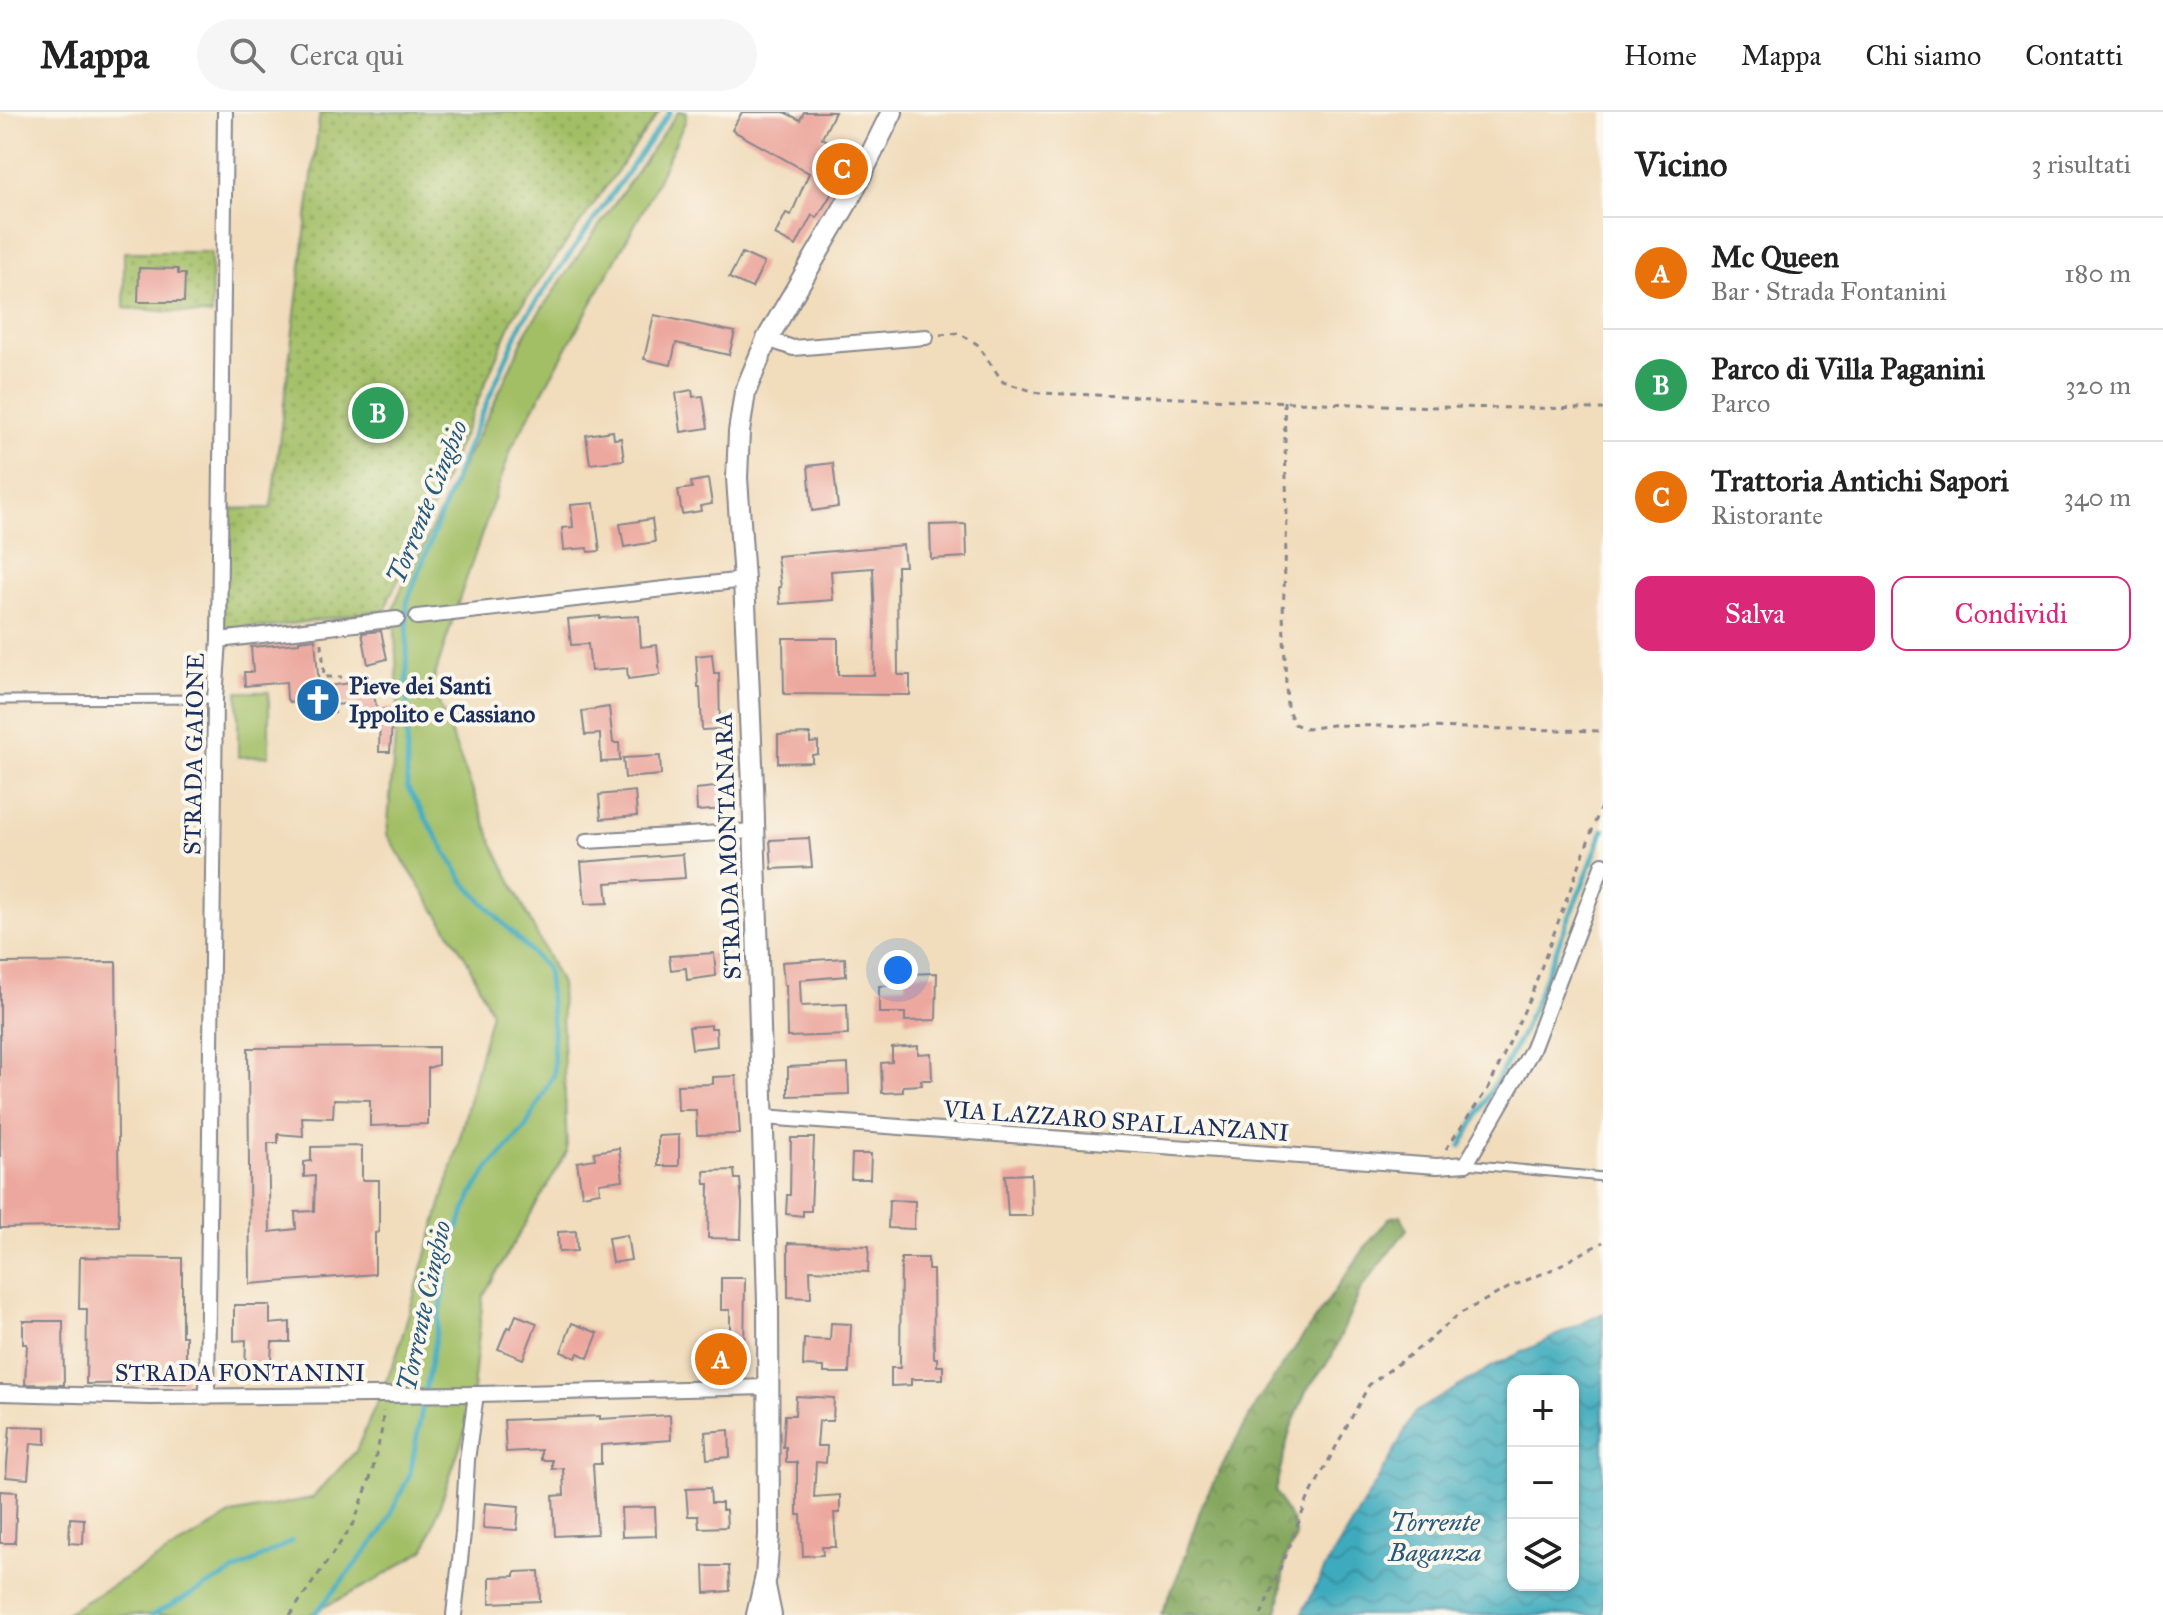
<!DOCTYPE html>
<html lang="it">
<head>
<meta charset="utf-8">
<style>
	:root { --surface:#fff; --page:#f6f6f6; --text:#222; --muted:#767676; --line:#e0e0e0; --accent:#db2777 }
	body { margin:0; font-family:"IM FELL Great Primer",serif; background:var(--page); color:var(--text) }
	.controls { position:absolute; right:24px; bottom:24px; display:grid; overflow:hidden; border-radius:16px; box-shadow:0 2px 6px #0004 }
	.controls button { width:72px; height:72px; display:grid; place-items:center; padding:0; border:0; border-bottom:2px solid var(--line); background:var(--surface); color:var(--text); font:40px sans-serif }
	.you { position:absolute; left:898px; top:858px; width:28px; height:28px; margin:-20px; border:6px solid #fff; border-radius:50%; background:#1a73e8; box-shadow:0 0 0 12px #1a73e833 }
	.badge { display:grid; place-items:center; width:52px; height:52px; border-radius:50%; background:var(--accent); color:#fff; font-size:26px; font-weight:700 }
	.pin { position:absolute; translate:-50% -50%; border:4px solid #fff; box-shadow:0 2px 8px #0006 }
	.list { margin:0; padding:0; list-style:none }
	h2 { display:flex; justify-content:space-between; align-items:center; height:104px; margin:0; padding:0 32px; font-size:34px }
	h2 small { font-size:26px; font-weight:400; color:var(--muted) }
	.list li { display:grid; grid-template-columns:52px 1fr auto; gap:24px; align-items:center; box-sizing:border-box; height:112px; padding:0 32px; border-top:2px solid var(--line) }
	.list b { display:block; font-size:30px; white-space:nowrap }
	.list p { margin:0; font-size:26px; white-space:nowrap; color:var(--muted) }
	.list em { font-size:26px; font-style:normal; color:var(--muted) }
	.actions { display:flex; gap:16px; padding:24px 32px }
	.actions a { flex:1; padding:18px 0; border:2px solid var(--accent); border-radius:16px; text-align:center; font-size:28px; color:var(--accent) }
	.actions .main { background:var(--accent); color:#fff }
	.icon { flex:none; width:44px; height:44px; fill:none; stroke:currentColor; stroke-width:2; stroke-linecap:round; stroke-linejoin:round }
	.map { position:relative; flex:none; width:1603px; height:1503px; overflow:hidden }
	header { display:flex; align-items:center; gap:48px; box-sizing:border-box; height:112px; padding:0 40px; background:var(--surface); border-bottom:2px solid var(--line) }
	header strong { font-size:38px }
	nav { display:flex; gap:44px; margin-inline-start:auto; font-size:28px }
	.search { width:560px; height:72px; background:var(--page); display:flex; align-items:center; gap:20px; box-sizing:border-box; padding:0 28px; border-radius:44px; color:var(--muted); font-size:30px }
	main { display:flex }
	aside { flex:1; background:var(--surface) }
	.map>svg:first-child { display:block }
	.grass { fill:#a3bf66; stroke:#5f7762; stroke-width:2 }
	.forest { fill:url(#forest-crowns); stroke:#4e6a5c; stroke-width:2 }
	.park { fill:url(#park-dots); stroke:#5f7762; stroke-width:2 }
	.water { fill:url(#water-waves); stroke:#2c6d8e; stroke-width:2; fill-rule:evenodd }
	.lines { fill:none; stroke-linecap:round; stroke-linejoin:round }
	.stream { stroke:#3eabbd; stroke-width:5 }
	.building { fill:#eca79e }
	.service-casing { stroke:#86868c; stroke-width:11 }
	.minor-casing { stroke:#86868c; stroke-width:18 }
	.secondary-casing { stroke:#86868c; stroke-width:24 }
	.path { stroke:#86868c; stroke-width:3; stroke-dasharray:6 6; stroke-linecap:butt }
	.service { stroke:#fff; stroke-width:7 }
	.minor { stroke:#fff; stroke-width:14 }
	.secondary { stroke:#fff; stroke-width:20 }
	.labels { text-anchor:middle; stroke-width:8; stroke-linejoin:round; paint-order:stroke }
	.poi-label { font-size:24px; font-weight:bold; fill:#1b2f5e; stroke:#fbf7ec; text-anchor:start }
	.street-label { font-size:24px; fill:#1b2f5e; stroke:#fbf7ec }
	.water-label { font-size:26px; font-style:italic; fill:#275a7f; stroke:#fbf7ec }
</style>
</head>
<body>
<header>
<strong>Mappa</strong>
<div class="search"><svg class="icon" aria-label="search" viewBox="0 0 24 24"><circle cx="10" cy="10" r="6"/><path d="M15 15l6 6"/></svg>Cerca qui</div>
<nav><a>Home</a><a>Mappa</a><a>Chi siamo</a><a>Contatti</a></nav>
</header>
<main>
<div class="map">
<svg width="1603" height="1503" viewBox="0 0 1603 1503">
	<defs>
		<pattern id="forest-crowns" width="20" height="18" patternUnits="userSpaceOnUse" patternTransform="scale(2)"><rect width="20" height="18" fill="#82a65b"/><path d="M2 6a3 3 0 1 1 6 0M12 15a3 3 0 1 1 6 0" fill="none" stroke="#6a884e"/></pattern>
		<pattern id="park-dots" width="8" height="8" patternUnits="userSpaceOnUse" patternTransform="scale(2)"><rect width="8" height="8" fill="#a3bf66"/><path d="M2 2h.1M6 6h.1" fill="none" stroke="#849c57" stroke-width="1.8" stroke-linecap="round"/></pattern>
		<pattern id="water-waves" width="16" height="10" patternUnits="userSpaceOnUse" patternTransform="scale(2)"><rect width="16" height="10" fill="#3eabbd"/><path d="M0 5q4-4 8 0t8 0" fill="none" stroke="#338c9d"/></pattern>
	</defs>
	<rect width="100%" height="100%" fill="#fbf7ec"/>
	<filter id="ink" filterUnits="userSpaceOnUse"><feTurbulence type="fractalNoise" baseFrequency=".0125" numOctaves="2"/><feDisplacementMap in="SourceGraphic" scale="16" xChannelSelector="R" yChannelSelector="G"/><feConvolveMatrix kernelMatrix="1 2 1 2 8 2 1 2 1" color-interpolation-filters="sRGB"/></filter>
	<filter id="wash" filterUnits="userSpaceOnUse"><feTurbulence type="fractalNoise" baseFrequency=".006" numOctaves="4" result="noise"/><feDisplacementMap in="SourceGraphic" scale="32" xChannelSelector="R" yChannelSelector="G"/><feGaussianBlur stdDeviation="1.8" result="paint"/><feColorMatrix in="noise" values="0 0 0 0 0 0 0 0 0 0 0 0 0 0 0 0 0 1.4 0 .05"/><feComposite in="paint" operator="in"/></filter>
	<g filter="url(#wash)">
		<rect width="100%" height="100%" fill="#f1dcbb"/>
		<g class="grass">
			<polygon points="678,0 687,0 685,10 649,87 512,335 460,485 432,573 495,736 561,872 567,1040 483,1184 470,1305 425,1437 375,1469 308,1503 63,1503 232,1402 312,1386 356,1339 395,1248 455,1045 491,900 467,848 387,723 398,590 394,497 398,484 496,287 527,218"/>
			<polygon points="238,580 269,580 269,644 238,645"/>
		</g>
		<polygon class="forest" points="1401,1103 1407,1117 1361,1177 1332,1244 1306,1279 1290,1318 1275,1379 1283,1395 1292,1408 1296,1425 1285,1446 1280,1489 1276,1503 1161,1503 1180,1458 1203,1390 1257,1290 1367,1133 1389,1106"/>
		<g class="park">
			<polygon points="320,0 659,0 513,206 419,427 390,484 386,498 271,515 223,515 223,397 271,396"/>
			<polygon points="124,140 211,140 212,203 124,196"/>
		</g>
		<path class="water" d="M 1603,1201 L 1603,1503 L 1301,1503 L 1327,1453 L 1390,1347 L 1414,1301 L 1493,1254 ZM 1513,1269 L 1573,1269 L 1573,1473 L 1513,1473 Z"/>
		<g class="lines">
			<g class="stream">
				<polyline points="1461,1034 1523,920 1590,754 1603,718"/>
				<polyline points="152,1503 292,1429"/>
				<polyline points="314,1503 382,1420 410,1362 454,1125 473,1080 489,1056 525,1016 554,962 553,918 547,857 464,770 407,675 407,490 466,339 522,210 670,0"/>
			</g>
		</g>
		<g id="blocks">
			<g class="building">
				<polygon points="742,0 784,0 800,8 804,0 835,0 822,26 854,44 817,106 812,103 796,134 775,123 786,101 791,103 809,61 732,18"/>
				<polygon points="742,141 764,151 752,176 729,166"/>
				<polygon points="139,156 178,157 178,162 185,162 184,190 138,190"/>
				<polygon points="654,203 735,220 729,243 676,231 671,253 644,247"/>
				<polygon points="692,278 693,285 703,284 708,316 681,320 676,281"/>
				<polygon points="613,319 614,327 621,326 624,348 590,352 586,323"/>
				<polygon points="833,351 838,395 812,399 808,354"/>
				<polygon points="708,367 712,392 700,394 701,399 682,402 678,378 692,376 691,370"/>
				<polygon points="594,391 600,439 588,440 587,436 564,438 562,416 573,415 571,393"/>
				<polygon points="652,407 655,430 624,435 620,412"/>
				<polygon points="966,412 967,445 931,447 930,413"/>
				<polygon points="903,433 905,454 897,454 898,563 910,563 910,583 784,582 783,526 838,526 838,563 874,563 875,512 873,456 831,459 833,488 780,492 779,475 781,475 777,444"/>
				<polygon points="600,504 600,506 639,504 641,535 657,533 660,563 628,567 627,556 591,559 588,532 571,533 568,507"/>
				<polygon points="381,519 387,547 368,552 362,521"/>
				<polygon points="315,527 319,575 352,571 351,567 368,561 378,600 361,604 357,591 334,593 335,601 304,604 303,592 290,590 287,587 286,570 245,574 244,560 253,560 251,535 299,531 299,529"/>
				<polygon points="712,542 714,561 719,561 720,617 702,618 700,575 698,575 696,544"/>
				<polygon points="609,595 613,631 619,631 620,649 601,650 600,622 585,623 582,599"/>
				<polygon points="393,596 390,640 379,640 380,598"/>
				<polygon points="810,622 810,631 818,630 818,642 812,643 812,650 778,651 778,623"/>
				<polygon points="660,644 661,663 625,666 623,646"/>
				<polygon points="724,674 726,697 697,699 696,677"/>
				<polygon points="635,679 637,704 601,707 599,683"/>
				<polygon points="809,726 812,755 772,757 770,728"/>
				<polygon points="683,742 685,766 606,771 608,791 585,792 581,750"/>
				<polygon points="714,841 716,864 687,868 686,856 671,858 669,844"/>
				<polygon points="845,846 846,864 800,868 801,894 847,892 848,923 787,925 786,873 784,873 782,850"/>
				<polygon points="116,850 119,1114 0,1116 0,851"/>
				<polygon points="937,861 936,908 905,909 905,901 879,901 879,874 906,873 906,862"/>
				<polygon points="711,913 711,916 716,916 717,934 692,937 689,915"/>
				<polygon points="918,934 918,942 931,941 932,968 921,968 922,973 903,974 903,980 882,981 881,951 892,950 892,936"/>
				<polygon points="438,935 438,953 428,956 428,1012 370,1014 370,988 334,987 333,1006 302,1005 303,1024 278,1022 278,1031 268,1031 270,1120 296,1117 295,1100 314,1099 315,1064 304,1065 304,1050 311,1049 311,1035 362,1034 362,1068 379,1068 379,1120 375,1121 375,1162 250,1172 248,936"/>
				<polygon points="848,952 849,982 788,984 788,955"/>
				<polygon points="736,964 740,1022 697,1023 696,998 678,998 677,973 713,972 713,965"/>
				<polygon points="679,1023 679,1054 658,1054 658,1024"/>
				<polygon points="791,1026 814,1026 811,1099 803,1099 803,1104 786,1102 787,1083 790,1083"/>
				<polygon points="619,1036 623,1068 599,1071 600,1080 582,1083 577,1050 595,1047 594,1040"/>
				<polygon points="852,1042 871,1042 870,1067 851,1067"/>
				<polygon points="734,1058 735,1067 740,1067 742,1092 741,1127 708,1126 709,1072 705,1072 704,1059"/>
				<polygon points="1031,1062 1032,1104 1008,1104 1005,1063"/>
				<polygon points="889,1088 915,1089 914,1117 888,1116"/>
				<polygon points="576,1119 577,1139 559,1140 558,1120"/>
				<polygon points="627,1123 631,1148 612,1151 608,1126"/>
				<polygon points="788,1131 869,1134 868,1160 810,1158 811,1186 788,1185"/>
				<polygon points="80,1145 182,1146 182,1224 186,1224 186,1271 86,1272 87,1197 79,1197"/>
				<polygon points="901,1146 928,1146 928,1158 933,1158 934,1246 937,1246 937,1254 943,1254 943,1267 911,1267 911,1273 891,1274 891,1256 900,1256"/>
				<polygon points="721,1166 745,1166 744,1249 738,1249 737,1258 717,1257 718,1230 730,1230 730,1198 721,1198"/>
				<polygon points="234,1193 270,1193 270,1212 290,1210 290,1230 272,1230 271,1249 263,1249 263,1259 245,1258 246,1228 234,1229"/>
				<polygon points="516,1203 537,1211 523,1247 498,1237 507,1215 511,1216"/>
				<polygon points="23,1209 63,1209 64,1273 25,1272 27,1232 23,1232"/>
				<polygon points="572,1211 598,1221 588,1246 578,1241 576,1246 561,1240"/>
				<polygon points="831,1211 851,1212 849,1261 824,1261 824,1255 803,1254 804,1227 830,1228"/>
				<polygon points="796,1284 834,1286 833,1309 819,1309 817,1334 827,1334 826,1351 816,1350 814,1385 840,1383 840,1401 834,1401 836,1435 822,1435 823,1443 803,1444 801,1403 797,1403 797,1350 786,1350 786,1335 783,1335 785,1303 795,1303"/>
				<polygon points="670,1303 671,1328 601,1333 601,1352 593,1352 597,1422 555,1424 553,1384 564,1383 563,1356 552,1357 552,1348 541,1348 541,1338 506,1340 504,1308 600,1304 600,1307"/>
				<polygon points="10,1314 46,1315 46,1332 31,1331 28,1367 6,1365"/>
				<polygon points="729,1318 730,1345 707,1347 705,1320"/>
				<polygon points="710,1376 711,1391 722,1391 722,1398 726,1398 727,1415 699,1416 698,1404 688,1404 686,1377"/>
				<polygon points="0,1379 17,1380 15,1431 0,1431"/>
				<polygon points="485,1391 519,1394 517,1418 483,1416"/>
				<polygon points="655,1395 656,1424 622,1425 621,1396"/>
				<polygon points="70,1406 84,1407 83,1432 69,1431"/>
				<polygon points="704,1454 729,1454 730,1479 705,1481"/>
				<polygon points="539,1459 540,1489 490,1491 490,1465 515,1464 515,1460"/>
			</g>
		</g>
	</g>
	<g filter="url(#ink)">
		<use href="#blocks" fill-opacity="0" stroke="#86868c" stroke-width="2"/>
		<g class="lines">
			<g class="service-casing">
				<g id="service">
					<polyline points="0,588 215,587"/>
					<polyline points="1466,1052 1603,1065"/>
				</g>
			</g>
			<g class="minor-casing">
				<g id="minor">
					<polyline points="767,227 793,236 926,225"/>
					<polyline points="417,505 744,468"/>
					<polyline points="219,528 397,507"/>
					<polyline points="587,729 754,719"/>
					<polyline points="763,1005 1437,1054 1466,1052 1532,938 1603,752"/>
					<polyline points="0,1281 150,1285 476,1282 768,1275"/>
					<polyline points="207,1284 215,587 219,528 225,0"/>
					<polyline points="767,1469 774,1503"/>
					<polyline points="454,1503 463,1421 467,1348 476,1282"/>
				</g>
			</g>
			<g class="secondary-casing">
				<polyline id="secondary" points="757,1503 766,1464 769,1423 768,1191 753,674 744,468 737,366 739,320 745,280 767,227 849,87 892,0"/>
			</g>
			<g class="path">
				<polyline points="940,223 959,221 977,232 1003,270 1039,281 1437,295 1603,297"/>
				<polyline points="1284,289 1287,407 1283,502 1287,595 1294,612 1307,617 1332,613 1603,619"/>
				<polyline points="322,531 324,565 342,565"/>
				<polyline points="1446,1037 1489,975 1530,886 1603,689"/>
				<polyline points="290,1503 354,1411 372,1361 382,1317 383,1299"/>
				<polyline points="1261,1503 1308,1387 1369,1273 1426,1231 1459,1202 1510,1175 1549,1159 1603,1130"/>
			</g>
			<use href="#service" class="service"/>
			<use href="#minor" class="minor"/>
			<use href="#secondary" class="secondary"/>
		</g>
	</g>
	<defs>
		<g id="church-disc" transform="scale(2.3)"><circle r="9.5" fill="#1f6fb2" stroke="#fbf7ec"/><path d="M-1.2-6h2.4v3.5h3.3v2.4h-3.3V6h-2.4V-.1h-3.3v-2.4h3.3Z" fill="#fff"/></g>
	</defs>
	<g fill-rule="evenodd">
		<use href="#church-disc" x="318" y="588"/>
	</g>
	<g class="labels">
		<g class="poi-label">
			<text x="349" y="582">Pieve dei Santi<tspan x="349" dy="28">Ippolito e Cassiano</tspan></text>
		</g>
		<g class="street-label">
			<text transform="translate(194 642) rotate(-89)" y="8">STRADA GAIONE</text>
			<text transform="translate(728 734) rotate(-92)" y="8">STRADA MONTANARA</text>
			<text transform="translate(1116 1009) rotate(4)" y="8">VIA LAZZARO SPALLANZANI</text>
			<text x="240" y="1269">STRADA FONTANINI</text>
		</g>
		<g class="water-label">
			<text transform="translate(427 390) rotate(-68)" y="9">Torrente Cinghio</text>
			<text transform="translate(424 1194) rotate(-78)" y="9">Torrente Cinghio</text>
			<text x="1435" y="1419">Torrente<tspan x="1435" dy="30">Baganza</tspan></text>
		</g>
	</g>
</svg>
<div class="controls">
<button>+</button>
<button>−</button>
<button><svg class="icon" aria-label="layers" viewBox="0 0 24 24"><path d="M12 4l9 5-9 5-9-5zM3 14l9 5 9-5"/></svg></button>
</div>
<div class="you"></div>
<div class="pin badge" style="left:721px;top:1247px;background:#e8710a">A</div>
<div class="pin badge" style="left:378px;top:301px;background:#2e9e5b">B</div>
<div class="pin badge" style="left:842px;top:57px;background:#e8710a">C</div>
</div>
<aside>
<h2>Vicino<small>3 risultati</small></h2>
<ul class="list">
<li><span class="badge" style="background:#e8710a">A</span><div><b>Mc Queen</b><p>Bar · Strada Fontanini</p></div><em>180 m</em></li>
<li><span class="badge" style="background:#2e9e5b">B</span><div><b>Parco di Villa Paganini</b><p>Parco</p></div><em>320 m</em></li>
<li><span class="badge" style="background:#e8710a">C</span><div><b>Trattoria Antichi Sapori</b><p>Ristorante</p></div><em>340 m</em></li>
</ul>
<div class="actions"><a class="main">Salva</a><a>Condividi</a></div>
</aside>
</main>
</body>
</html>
